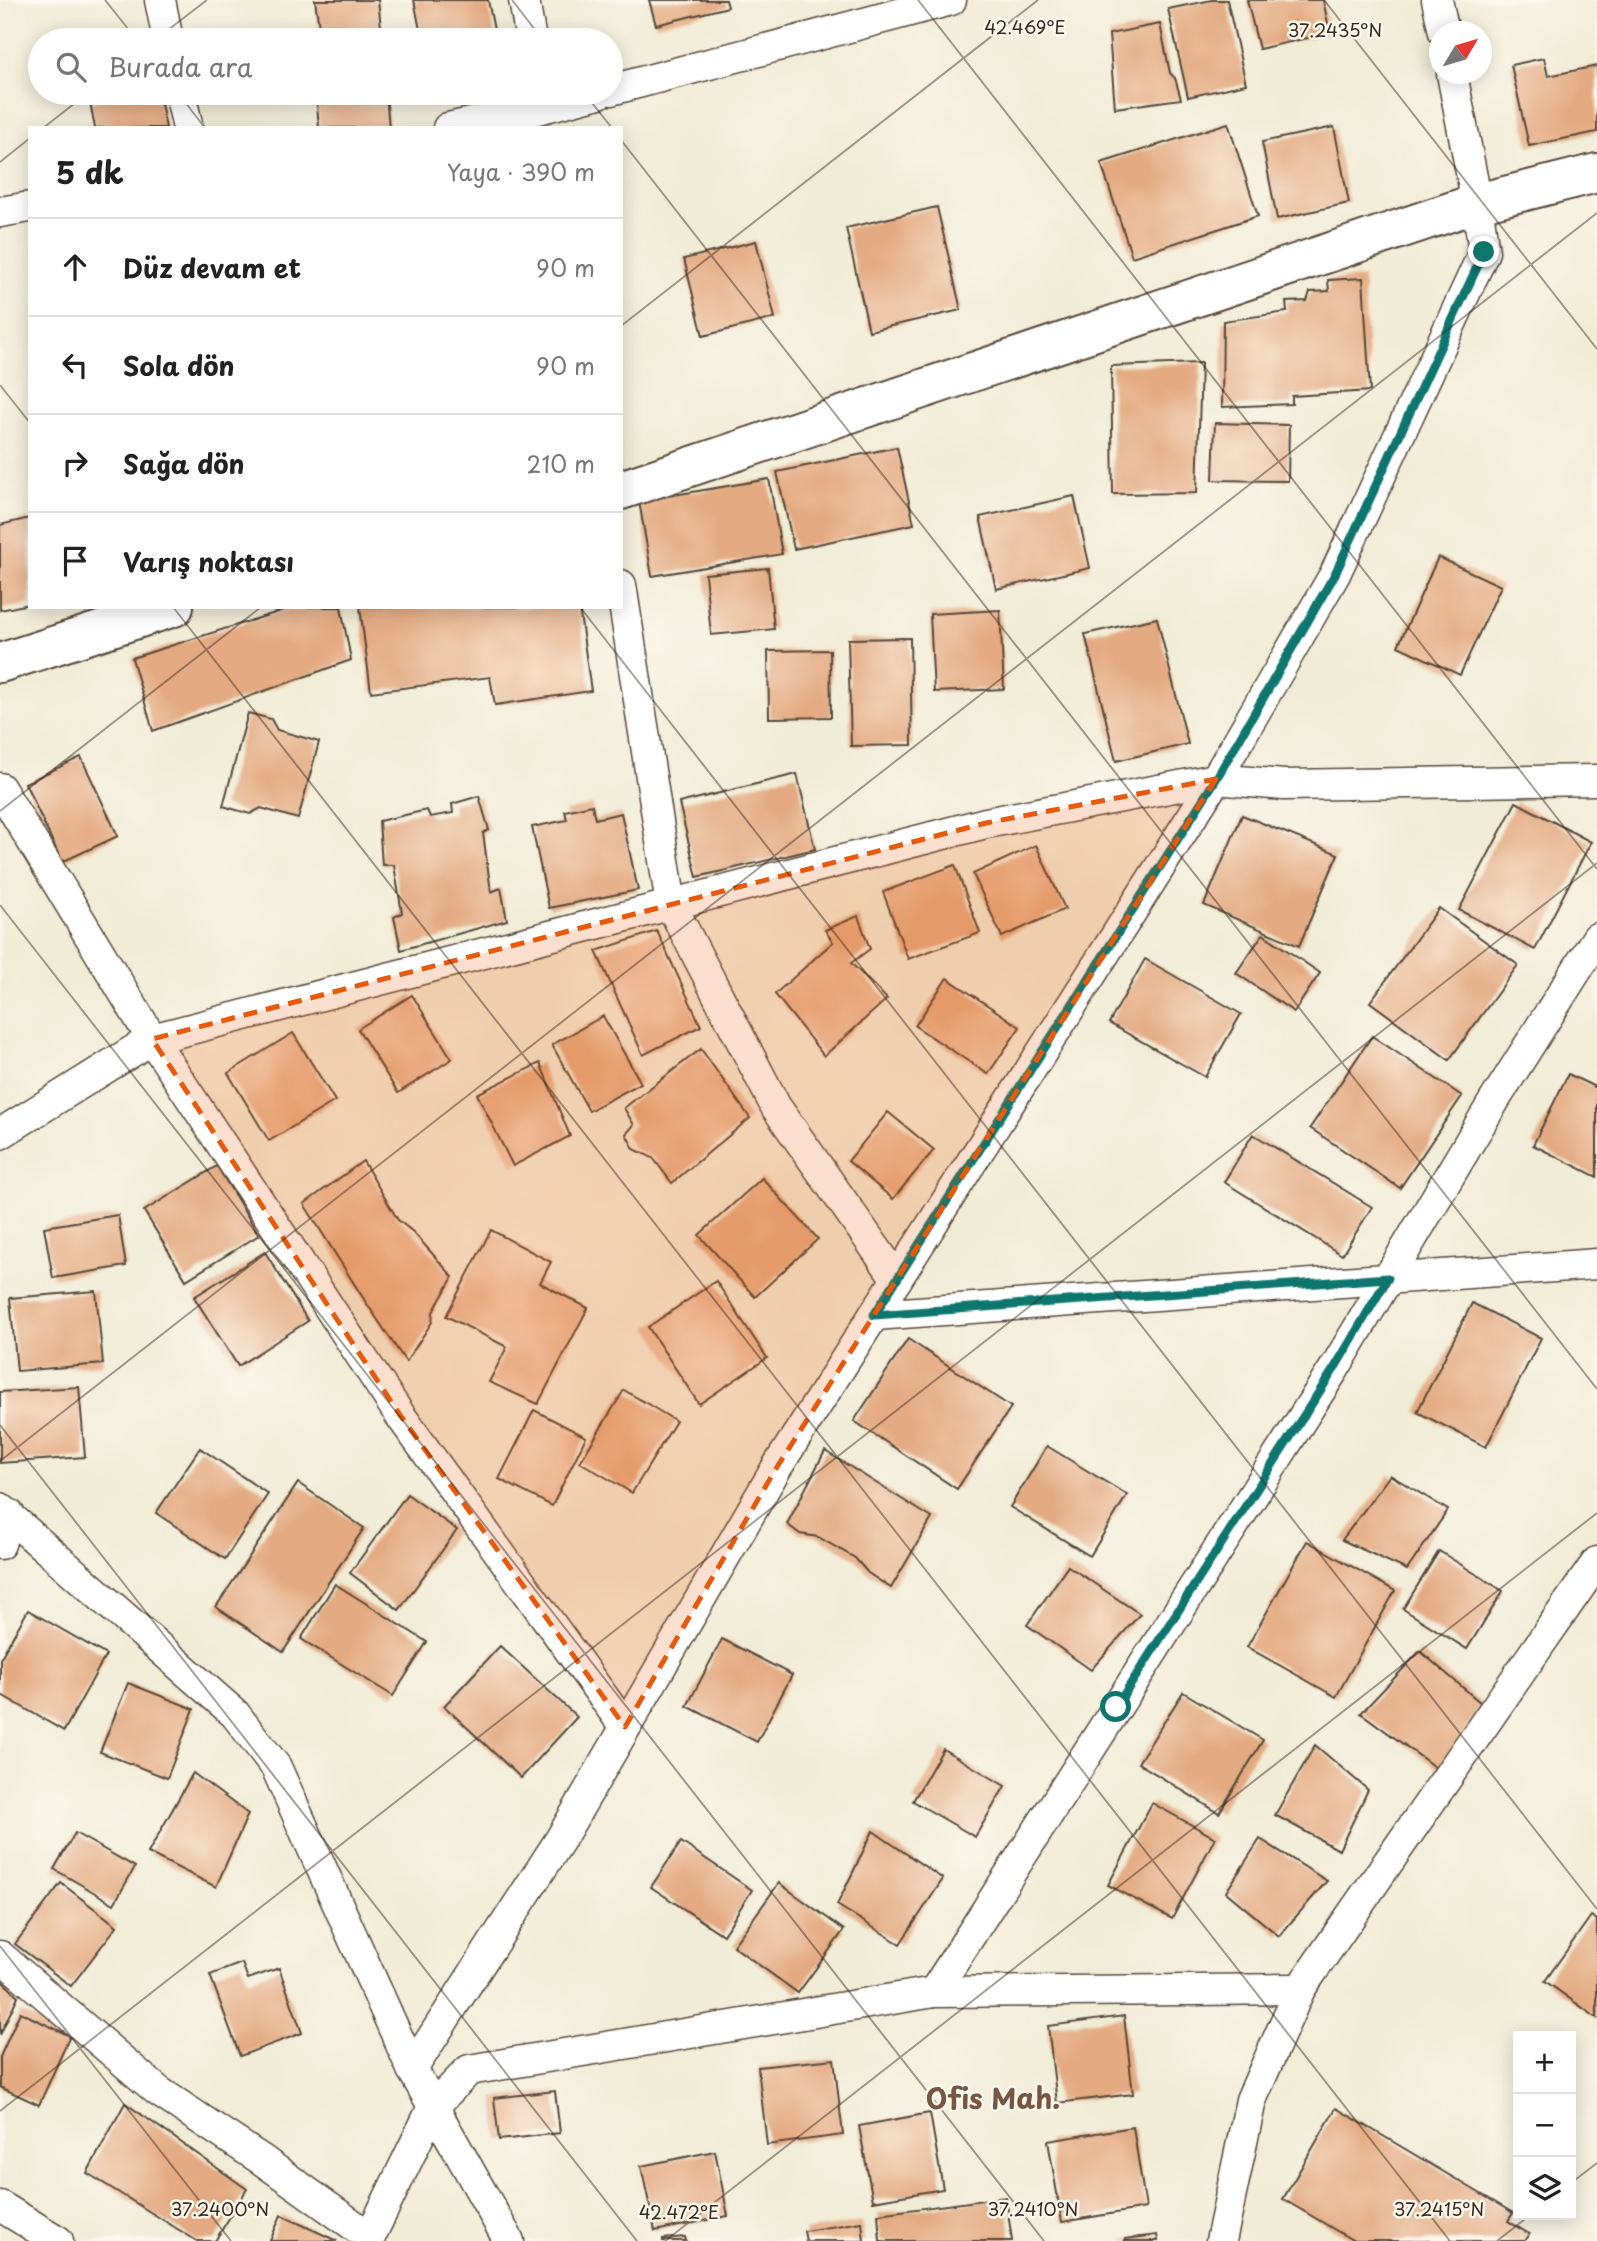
<!DOCTYPE html>
<html lang="tr">
<head>
<meta charset="utf-8">
<style>
	:root { --surface:#fff; --page:#f2f2f2; --text:#222; --muted:#767676; --line:#e0e0e0 }
	body { margin:0; font-family:"Playpen Sans",sans-serif; background:var(--page); color:var(--text) }
	.controls { position:absolute; right:21px; bottom:21px; display:grid; overflow:hidden; border-radius:0px; box-shadow:0 4px 18px #0003 }
	.controls button { width:63px; height:63px; display:grid; place-items:center; padding:0; border:0; border-bottom:2px solid var(--line); background:var(--surface); color:var(--text); font:35px sans-serif }
	.compass { position:absolute; left:1429px; top:21px; width:63px; height:63px; border-radius:50%; background:var(--surface); box-shadow:0 4px 18px #0003; rotate:52deg }
	.stop { position:absolute; width:21px; height:21px; margin:-16px; border:5px solid #0f766e; border-radius:50%; background:#fff }
	.stop.end { background:#0f766e; border-color:#fff; box-shadow:0 2px 7px #0008 }
	.list { margin:0; padding:0; list-style:none }
	h2 { display:flex; justify-content:space-between; align-items:center; height:91px; margin:0; padding:0 28px; font-size:30px }
	h2 small { font-size:23px; font-weight:400; color:var(--muted) }
	.list li { display:grid; grid-template-columns:46px 1fr auto; gap:21px; align-items:center; box-sizing:border-box; height:98px; padding:0 28px; border-top:2px solid var(--line) }
	.list b { display:block; font-size:26px; white-space:nowrap }
	.list em { font-size:23px; font-style:normal; color:var(--muted) }
	.icon { flex:none; width:38px; height:38px; fill:none; stroke:currentColor; stroke-width:2; stroke-linecap:round; stroke-linejoin:round }
	.map { position:relative; flex:none; width:1597px; height:2241px; overflow:hidden }
	.search { position:absolute; background:var(--surface); box-shadow:0 4px 18px #0003; left:28px; top:28px; width:595px; height:77px; display:flex; align-items:center; gap:18px; box-sizing:border-box; padding:0 24px; border-radius:38px; color:var(--muted); font-size:26px }
	.panel { position:absolute; background:var(--surface); box-shadow:0 4px 18px #0003; left:28px; top:126px; width:595px; height:483px; border-radius:0px }
	.map>svg:first-child { display:block }
	.building { fill:#e4aa81 }
	.lines { fill:none; stroke-linecap:round; stroke-linejoin:round }
	.street-casing { stroke:#564739; stroke-width:33 }
	.secondary-casing { stroke:#564739; stroke-width:42 }
	.street { stroke:#fff; stroke-width:30 }
	.secondary { stroke:#fff; stroke-width:38 }
	.route { stroke:#0f766e; stroke-width:9 }
	.marked { fill:#e8590c; fill-opacity:0.2; stroke:#e8590c; stroke-width:5; stroke-dasharray:14 9; stroke-linejoin:round }
	.ticks { fill:none; stroke:#3b2a1e; stroke-width:2; stroke-opacity:0.45 }
	.labels { text-anchor:middle; stroke-width:5; stroke-linejoin:round; paint-order:stroke }
	.district-label { font-size:28px; font-weight:bold; fill:#765741; stroke:#fbf7ec }
	.ticks-label { font-size:18px; text-anchor:middle; fill:#3b2a1e; stroke:#fbf7ec; stroke-width:5; stroke-linejoin:round; paint-order:stroke }
</style>
</head>
<body>
<div class="map">
<svg width="1597" height="2241" viewBox="0 0 1597 2241">
	<rect width="100%" height="100%" fill="#fbf7ec"/>
	<filter id="ink" filterUnits="userSpaceOnUse"><feTurbulence type="fractalNoise" baseFrequency=".0143" numOctaves="2"/><feDisplacementMap in="SourceGraphic" scale="14" xChannelSelector="R" yChannelSelector="G"/><feConvolveMatrix kernelMatrix="1 2 1 2 8 2 1 2 1" color-interpolation-filters="sRGB"/></filter>
	<filter id="wash" filterUnits="userSpaceOnUse"><feTurbulence type="fractalNoise" baseFrequency=".00686" numOctaves="4" result="noise"/><feDisplacementMap in="SourceGraphic" scale="28" xChannelSelector="R" yChannelSelector="G"/><feGaussianBlur stdDeviation="1.57" result="paint"/><feColorMatrix in="noise" values="0 0 0 0 0 0 0 0 0 0 0 0 0 0 0 0 0 1.4 0 .05"/><feComposite in="paint" operator="in"/></filter>
	<g filter="url(#wash)">
		<rect width="100%" height="100%" fill="#f1ecd5"/>
		<g id="blocks">
			<g class="building">
				<polygon points="315,0 378,0 381,27 320,34"/>
				<polygon points="414,0 488,0 496,40 422,40"/>
				<polygon points="649,0 726,0 728,7 656,25"/>
				<polygon points="1212,0 1227,0 1246,84 1188,97 1168,9"/>
				<polygon points="1247,0 1323,0 1330,33 1259,49"/>
				<polygon points="1160,24 1170,73 1175,78 1181,99 1115,108 1109,34"/>
				<polygon points="1544,58 1548,76 1597,66 1597,132 1529,146 1511,65"/>
				<polygon points="135,93 159,93 166,128 95,128 90,102"/>
				<polygon points="316,93 386,93 389,128 319,128"/>
				<polygon points="1228,123 1258,216 1132,257 1101,163"/>
				<polygon points="1334,127 1349,203 1277,219 1262,142"/>
				<polygon points="937,207 961,310 869,331 846,228"/>
				<polygon points="756,241 775,318 703,336 684,259"/>
				<polygon points="1363,278 1370,391 1292,396 1292,404 1222,407 1223,321 1287,312 1286,302 1307,301 1310,292 1329,291 1328,280"/>
				<polygon points="1201,363 1197,493 1113,494 1111,366"/>
				<polygon points="1215,423 1289,425 1288,481 1213,480"/>
				<polygon points="897,447 914,524 794,549 777,472"/>
				<polygon points="769,479 782,554 652,576 639,501"/>
				<polygon points="1074,496 1090,568 996,589 980,517"/>
				<polygon points="30,518 30,604 0,610 0,525"/>
				<polygon points="1438,557 1501,586 1460,675 1398,646"/>
				<polygon points="768,568 774,629 711,635 705,574"/>
				<polygon points="294,607 341,607 351,660 153,731 132,658"/>
				<polygon points="360,607 579,607 591,691 495,705 490,677 371,692"/>
				<polygon points="1000,610 1004,689 934,692 930,614"/>
				<polygon points="1157,618 1188,744 1116,761 1085,634"/>
				<polygon points="910,638 912,745 851,746 848,639"/>
				<polygon points="830,650 831,717 769,718 768,651"/>
				<polygon points="248,713 271,719 277,730 319,742 298,819 261,808 250,814 223,806"/>
				<polygon points="81,757 118,836 62,862 25,783"/>
				<polygon points="797,774 815,849 697,877 679,803"/>
				<polygon points="479,796 489,830 483,833 491,892 501,888 507,920 401,950 394,917 402,913 394,865 382,865 379,821 427,810 430,817 453,813 452,804"/>
				<polygon points="1516,802 1591,842 1535,950 1459,910"/>
				<polygon points="592,805 595,819 621,813 638,890 549,908 532,827 567,820 565,811"/>
				<polygon points="1242,815 1338,854 1299,946 1204,905"/>
				<polygon points="1036,845 1065,909 1002,937 973,874"/>
				<polygon points="955,865 980,933 908,959 883,892"/>
				<polygon points="1439,908 1518,965 1449,1060 1370,1002"/>
				<polygon points="858,916 870,949 851,963 887,999 824,1056 775,994 833,942 825,930"/>
				<polygon points="657,931 701,1026 643,1055 596,951"/>
				<polygon points="1263,934 1320,973 1294,1012 1236,973"/>
				<polygon points="1145,959 1241,1014 1205,1077 1109,1023"/>
				<polygon points="947,978 1020,1027 988,1074 915,1026"/>
				<polygon points="412,995 452,1059 398,1093 358,1029"/>
				<polygon points="603,1016 641,1083 589,1111 552,1045"/>
				<polygon points="293,1033 335,1101 269,1141 228,1073"/>
				<polygon points="1372,1036 1462,1096 1400,1188 1310,1128"/>
				<polygon points="701,1049 750,1118 672,1183 653,1158 634,1149 626,1134 634,1125 624,1108"/>
				<polygon points="540,1063 570,1136 513,1166 477,1094"/>
				<polygon points="1568,1074 1597,1088 1597,1177 1533,1145"/>
				<polygon points="888,1112 934,1150 893,1199 848,1161"/>
				<polygon points="1253,1134 1372,1207 1342,1255 1224,1182"/>
				<polygon points="363,1161 398,1220 413,1232 453,1277 433,1312 432,1322 406,1362 365,1301 304,1204"/>
				<polygon points="217,1166 259,1235 186,1280 144,1211"/>
				<polygon points="762,1178 818,1239 755,1297 699,1235"/>
				<polygon points="118,1215 126,1266 53,1278 44,1227"/>
				<polygon points="491,1230 551,1262 540,1283 588,1308 538,1404 489,1382 507,1347 446,1316"/>
				<polygon points="265,1252 308,1321 238,1366 194,1297"/>
				<polygon points="716,1281 767,1358 699,1404 648,1327"/>
				<polygon points="96,1291 103,1364 17,1371 10,1298"/>
				<polygon points="1472,1303 1541,1338 1486,1447 1417,1412"/>
				<polygon points="908,1339 1011,1407 957,1489 854,1421"/>
				<polygon points="79,1387 85,1457 0,1463 0,1392"/>
				<polygon points="624,1390 676,1421 632,1493 580,1462"/>
				<polygon points="534,1410 586,1437 552,1506 499,1479"/>
				<polygon points="1047,1446 1127,1495 1090,1556 1010,1507"/>
				<polygon points="200,1448 268,1494 225,1559 156,1513"/>
				<polygon points="825,1451 932,1518 891,1588 868,1573 855,1558 818,1537 800,1534 787,1524"/>
				<polygon points="1390,1475 1448,1510 1407,1570 1342,1540"/>
				<polygon points="298,1483 364,1528 283,1652 216,1607"/>
				<polygon points="407,1494 457,1530 399,1610 350,1573"/>
				<polygon points="1307,1541 1395,1591 1336,1697 1247,1647"/>
				<polygon points="1439,1551 1503,1591 1467,1649 1403,1609"/>
				<polygon points="1068,1566 1140,1614 1091,1670 1027,1625"/>
				<polygon points="335,1584 427,1642 393,1696 301,1639"/>
				<polygon points="28,1610 106,1655 64,1731 0,1694 0,1659"/>
				<polygon points="722,1639 792,1675 757,1742 687,1706"/>
				<polygon points="500,1646 577,1717 521,1778 444,1706"/>
				<polygon points="1420,1651 1482,1704 1440,1771 1361,1713"/>
				<polygon points="128,1683 194,1709 167,1778 100,1752"/>
				<polygon points="1183,1692 1263,1740 1219,1813 1138,1763"/>
				<polygon points="1315,1745 1368,1790 1339,1850 1275,1815"/>
				<polygon points="943,1749 1005,1786 975,1837 913,1801"/>
				<polygon points="193,1773 248,1814 216,1887 148,1853"/>
				<polygon points="1152,1803 1215,1838 1172,1919 1108,1885"/>
				<polygon points="873,1831 943,1879 900,1944 837,1905"/>
				<polygon points="75,1833 135,1867 114,1904 54,1869"/>
				<polygon points="1260,1839 1327,1881 1279,1936 1226,1892"/>
				<polygon points="681,1842 752,1890 723,1935 651,1887"/>
				<polygon points="61,1883 117,1926 71,1986 15,1944"/>
				<polygon points="779,1883 844,1930 798,1993 733,1946"/>
				<polygon points="1591,1916 1597,1920 1597,2018 1545,1981"/>
				<polygon points="242,1963 248,1979 279,1968 302,2033 240,2056 210,1975"/>
				<polygon points="0,1979 18,1996 0,2035"/>
				<polygon points="20,2012 70,2036 39,2105 0,2087 0,2057"/>
				<polygon points="1124,2016 1133,2094 1057,2103 1048,2026"/>
				<polygon points="834,2059 843,2135 767,2145 758,2067"/>
				<polygon points="555,2091 560,2133 499,2140 494,2098"/>
				<polygon points="125,2103 247,2189 215,2241 197,2241 87,2173"/>
				<polygon points="1336,2108 1513,2213 1508,2221 1529,2234 1524,2241 1354,2241 1283,2199"/>
				<polygon points="930,2113 943,2189 873,2201 859,2126"/>
				<polygon points="1133,2127 1146,2208 1062,2222 1048,2141"/>
				<polygon points="715,2151 728,2216 655,2231 641,2166"/>
				<polygon points="1006,2197 1012,2241 880,2241 878,2214"/>
				<polygon points="281,2215 337,2241 270,2241"/>
				<polygon points="862,2222 864,2241 806,2241 804,2231"/>
				<polygon points="1157,2235 1158,2241 1125,2241 1125,2239"/>
				<polygon points="685,2237 686,2241 663,2241 663,2239"/>
			</g>
		</g>
	</g>
	<g filter="url(#ink)">
		<use href="#blocks" fill-opacity="0" stroke="#564739" stroke-width="2"/>
		<g class="lines">
			<g class="street-casing">
				<g id="street">
					<polyline points="160,0 168,40"/>
					<polyline points="524,0 531,40"/>
					<polyline points="1437,0 1444,32"/>
					<polyline points="611,90 951,0"/>
					<polyline points="180,93 188,128"/>
					<polyline points="448,128 542,108 599,93"/>
					<polyline points="0,212 30,207"/>
					<polyline points="621,585 671,905 776,1107 897,1279"/>
					<polyline points="0,788 152,1039 400,1415 625,1727"/>
					<polyline points="0,1134 152,1039 986,823 1216,779 1284,785 1597,780"/>
					<polyline points="874,1315 1597,1264"/>
					<polyline points="0,1508 235,1714 276,1767 412,2069 509,2241"/>
					<polyline points="0,1544 9,1514"/>
					<polyline points="0,1956 158,2091 262,2160 370,2237"/>
					<polyline points="934,1992 1334,1369 1494,1101 1597,938"/>
					<polyline points="412,2069 560,1840 777,1467 1216,779 1335,574 1484,252 1477,203 1452,74"/>
					<polyline points="0,2206 58,2241"/>
					<polyline points="368,2241 433,2107 469,2070 934,1992 1300,1989"/>
					<polyline points="1221,2241 1251,2100 1300,1989 1597,1562"/>
				</g>
			</g>
			<g class="secondary-casing">
				<g id="secondary">
					<polyline points="621,490 1477,203 1597,173"/>
					<polyline points="0,663 174,607"/>
				</g>
			</g>
			<use href="#street" class="street"/>
			<use href="#secondary" class="secondary"/>
		</g>
	</g>
	<g class="lines" filter="url(#ink)">
		<polyline class="route" points="1116,1707 1334,1369 1388,1278 874,1315 1216,779 1335,574 1484,252"/>
	</g>
	<path class="marked" d="M 1216,779 L 777,1467 L 625,1727 L 400,1415 L 152,1039 L 986,823 Z"/>
	<path class="ticks" d="M 105,0 L 137,40M 512,0 L 543,40M 918,0 L 1597,869M 1324,0 L 1597,349M 155,40 L 207,0M 178,93 L 205,128M 584,93 L 612,128M 43,128 L 88,93M 621,140 L 1597,1389M 0,162 L 30,138M 621,326 L 1038,0M 0,385 L 30,423M 173,607 L 1450,2241M 580,607 L 1597,1909M 0,811 L 261,607M 0,905 L 1044,2241M 0,1425 L 637,2241M 0,1461 L 1597,213M 0,1946 L 231,2241M 0,2111 L 1597,863M 1571,2183 L 1597,2163M 665,2241 L 1597,1513M 1497,2241 L 1530,2215"/>
	<g class="labels">
		<g class="district-label">
			<text x="993" y="2109">Ofis Mah.</text>
		</g>
	</g>
	<g class="ticks-label">
		<text x="1025" y="34">42.469°E</text>
		<text x="1335" y="37">37.2435°N</text>
		<text x="220" y="2216">37.2400°N</text>
		<text x="1033" y="2216">37.2410°N</text>
		<text x="1439" y="2216">37.2415°N</text>
		<text x="679" y="2219">42.472°E</text>
	</g>
</svg>
<div class="controls">
<button>+</button>
<button>−</button>
<button><svg class="icon" aria-label="layers" viewBox="0 0 24 24"><path d="M12 4l9 5-9 5-9-5zM3 14l9 5 9-5"/></svg></button>
</div>
<svg class="compass" viewBox="-18 -18 36 36"><path d="M0-13l5 13h-10z" fill="#e53935"/><path d="M0 13l5-13h-10z" fill="#767676"/></svg>
<div class="stop" style="left:1116px;top:1707px"></div>
<div class="stop end" style="left:1484px;top:252px"></div>
<div class="search"><svg class="icon" aria-label="search" viewBox="0 0 24 24"><circle cx="10" cy="10" r="6"/><path d="M15 15l6 6"/></svg>Burada ara</div>
<section class="panel">
<h2>5 dk<small>Yaya · 390 m</small></h2>
<ul class="list">
<li><svg class="icon" aria-label="ahead" viewBox="0 0 24 24"><path d="M12 20V5M6 11l6-6 6 6"/></svg><div><b>Düz devam et</b></div><em>90 m</em></li>
<li><svg class="icon" aria-label="left" viewBox="0 0 24 24"><path d="M17 20v-9H6M10 6l-5 5 5 5"/></svg><div><b>Sola dön</b></div><em>90 m</em></li>
<li><svg class="icon" aria-label="right" viewBox="0 0 24 24"><path d="M7 20v-9h11M14 6l5 5-5 5"/></svg><div><b>Sağa dön</b></div><em>210 m</em></li>
<li><svg class="icon" aria-label="arrive" viewBox="0 0 24 24"><path d="M6 21V4h12l-3 4 3 4H6"/></svg><div><b>Varış noktası</b></div></li>
</ul>
</section>
</div>
</body>
</html>
